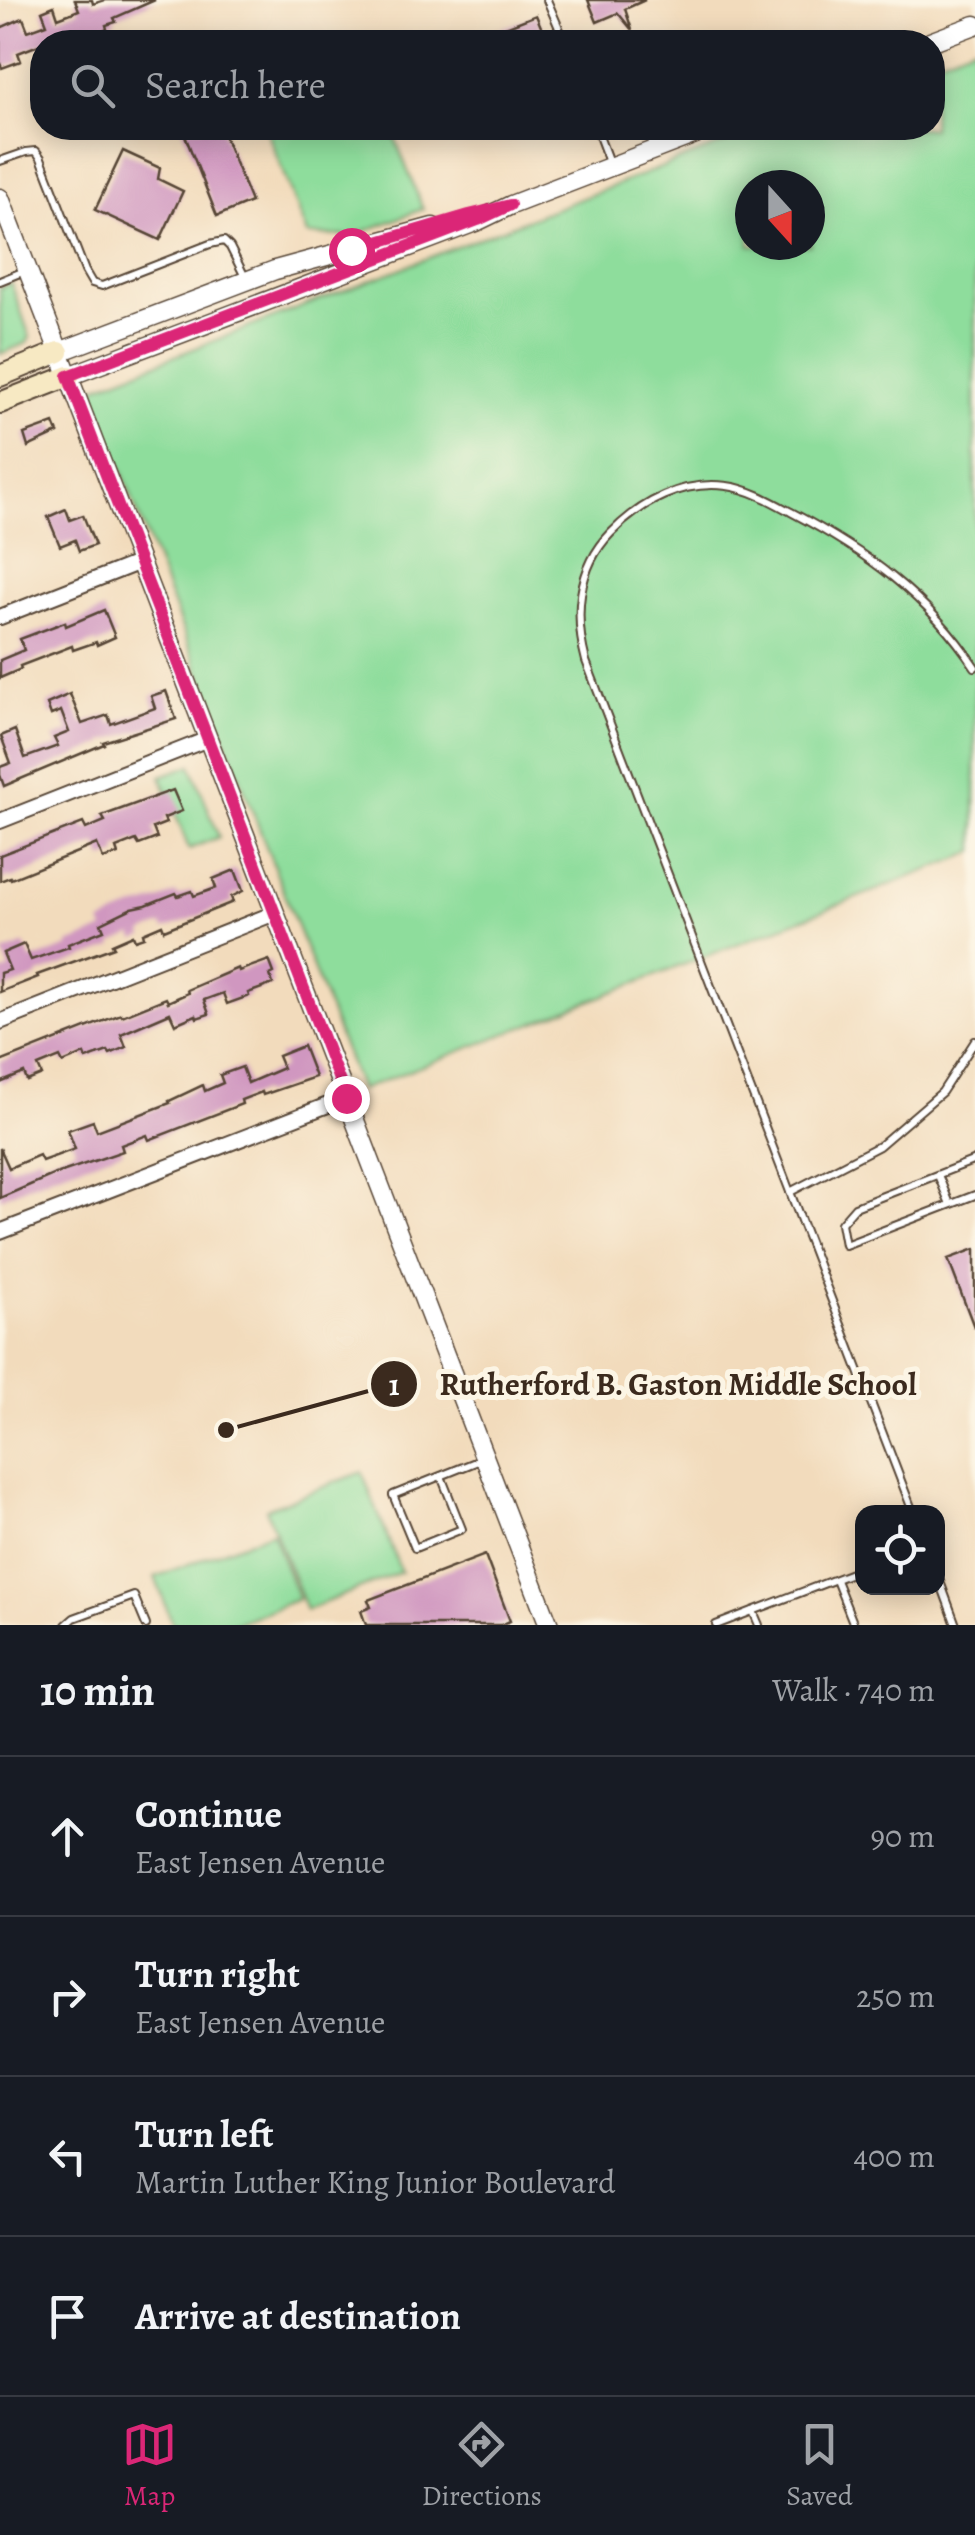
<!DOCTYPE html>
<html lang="en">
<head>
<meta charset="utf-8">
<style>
	:root { --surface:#171b24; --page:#20242c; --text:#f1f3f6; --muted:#9ea1a6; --line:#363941; --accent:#db2777 }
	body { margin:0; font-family:Alegreya,serif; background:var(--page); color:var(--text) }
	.controls { position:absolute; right:30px; bottom:30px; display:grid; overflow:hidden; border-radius:20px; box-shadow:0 5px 25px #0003 }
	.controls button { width:90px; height:90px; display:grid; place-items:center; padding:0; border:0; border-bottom:2px solid var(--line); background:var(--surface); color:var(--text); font:50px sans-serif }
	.compass { position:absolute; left:735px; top:170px; width:90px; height:90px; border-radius:50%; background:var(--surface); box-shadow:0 5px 25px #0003; rotate:159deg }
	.stop { position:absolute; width:30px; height:30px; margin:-22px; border:8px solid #db2777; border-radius:50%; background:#fff }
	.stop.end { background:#db2777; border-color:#fff; box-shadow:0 2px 10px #0008 }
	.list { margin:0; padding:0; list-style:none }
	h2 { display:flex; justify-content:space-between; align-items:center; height:130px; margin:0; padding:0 40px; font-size:42px }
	h2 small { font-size:32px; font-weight:400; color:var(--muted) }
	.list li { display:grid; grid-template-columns:65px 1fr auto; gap:30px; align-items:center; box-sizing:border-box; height:160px; padding:0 40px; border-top:2px solid var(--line) }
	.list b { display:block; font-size:38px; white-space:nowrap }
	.list p { margin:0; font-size:32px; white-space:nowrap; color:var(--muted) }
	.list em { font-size:32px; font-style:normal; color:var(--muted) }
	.icon { flex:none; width:55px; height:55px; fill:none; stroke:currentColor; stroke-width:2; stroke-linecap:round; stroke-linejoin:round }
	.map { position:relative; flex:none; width:975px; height:1625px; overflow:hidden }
	.search { position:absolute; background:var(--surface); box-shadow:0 5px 25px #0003; left:30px; right:30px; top:30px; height:110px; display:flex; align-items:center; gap:25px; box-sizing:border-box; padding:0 35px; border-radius:40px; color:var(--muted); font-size:38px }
	.sheet { height:770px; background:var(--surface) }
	nav { display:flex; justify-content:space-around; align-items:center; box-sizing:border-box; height:140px; border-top:2px solid var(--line); background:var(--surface); font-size:28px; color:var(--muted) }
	nav a { display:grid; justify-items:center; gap:5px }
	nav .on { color:var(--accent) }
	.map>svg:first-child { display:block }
	.green { fill:#8edd9c; stroke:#64845d; stroke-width:2.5; fill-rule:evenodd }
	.building { fill:#d097c0 }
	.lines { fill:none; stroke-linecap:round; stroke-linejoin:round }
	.service-casing { stroke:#564536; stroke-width:10 }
	.minor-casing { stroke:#564536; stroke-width:18 }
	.tertiary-casing { stroke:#564536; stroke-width:21 }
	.secondary-casing { stroke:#564536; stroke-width:24 }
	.service { stroke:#fff; stroke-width:6 }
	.minor { stroke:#fff; stroke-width:14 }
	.tertiary { stroke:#fff; stroke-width:18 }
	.secondary { stroke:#f7e9c3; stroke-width:20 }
	.route { stroke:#db2777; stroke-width:12 }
	.leader { fill:none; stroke:#3b2a1e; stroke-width:4 }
	.callout-dot { fill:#3b2a1e; stroke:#fcf5e5; stroke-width:4 }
	.mark-label { font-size:30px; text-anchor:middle; font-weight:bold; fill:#fff }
	.callout-label { font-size:32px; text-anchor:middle; font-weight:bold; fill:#3b2a1e; stroke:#fcf5e5; stroke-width:10; stroke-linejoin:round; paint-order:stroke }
</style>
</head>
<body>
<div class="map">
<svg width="975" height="1625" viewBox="0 0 975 1625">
	<rect width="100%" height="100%" fill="#fcf5e5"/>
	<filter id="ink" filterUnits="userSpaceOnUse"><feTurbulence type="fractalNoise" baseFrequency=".01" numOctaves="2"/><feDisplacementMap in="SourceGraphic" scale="20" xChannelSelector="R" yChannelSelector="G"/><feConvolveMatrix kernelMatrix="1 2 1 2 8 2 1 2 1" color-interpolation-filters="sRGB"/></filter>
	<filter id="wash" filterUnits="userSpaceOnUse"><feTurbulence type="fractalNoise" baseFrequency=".0048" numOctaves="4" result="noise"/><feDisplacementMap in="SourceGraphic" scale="40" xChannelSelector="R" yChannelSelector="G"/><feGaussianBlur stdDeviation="2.25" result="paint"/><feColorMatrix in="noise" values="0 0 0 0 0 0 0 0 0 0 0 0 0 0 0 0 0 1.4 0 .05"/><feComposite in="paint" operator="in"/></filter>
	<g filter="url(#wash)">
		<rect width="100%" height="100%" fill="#f2dbbc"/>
		<g class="green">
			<path d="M 975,45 L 975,852 L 360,1090 L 90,389 L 763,128 L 932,128 L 933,62 ZM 750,185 L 810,185 L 810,245 L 750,245 Z"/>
			<polygon points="266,128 391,128 423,209 352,236 307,235"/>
			<polygon points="11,283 30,337 27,343 0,354 0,288"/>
			<polygon points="191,765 219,837 189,849 161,776"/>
			<polygon points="362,1472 401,1572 306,1610 266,1509"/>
			<polygon points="272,1532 298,1599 231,1625 173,1625 155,1577"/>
		</g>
		<g id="blocks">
			<g class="building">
				<polygon points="75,0 92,0 93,4 105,0 155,0 114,18 116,22 106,25 107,29 91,37 72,42 55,42 54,39 18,53 21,61 2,68 0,63 0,28 23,18 28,31 47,24 42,11 54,6 58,18 79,10"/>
				<polygon points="588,0 645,0 625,9 632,30 618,13 597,22"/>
				<polygon points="536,15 544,34 523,42 503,42 498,30"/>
				<polygon points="182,128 221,128 251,202 217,216"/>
				<polygon points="123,151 160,168 158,179 183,191 160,240 95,210"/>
				<polygon points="54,423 58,433 28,447 24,434"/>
				<polygon points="66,509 70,520 83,515 95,545 79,551 75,540 60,546 48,517"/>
				<polygon points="104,610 115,637 97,645 96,642 73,650 72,646 20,666 21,669 0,678 0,660 24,650 20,639 65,622 66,626"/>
				<polygon points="166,691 176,719 103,742 104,744 4,786 0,775 0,767 11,763 1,736 15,730 25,758 58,746 54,738 69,732 61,711 51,715 47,704 70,694 82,724 108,715 111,724 155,708 151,696"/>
				<polygon points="173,790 182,811 164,818 166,823 153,828 157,838 139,845 136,840 116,848 118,854 103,859 97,844 11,879 10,877 0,881 0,855 83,823 86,829 105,821 102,816"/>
				<polygon points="235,870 243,891 231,897 233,902 164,930 162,925 143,933 144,937 135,940 133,935 112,944 114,947 37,975 38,977 0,992 0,973 10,970 3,953 24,944 31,960 69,947 68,944 104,930 101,923 132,908 146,905 176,893 178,896 192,891 194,896 216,888 213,879"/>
				<polygon points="269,960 274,973 270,975 273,984 248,993 249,996 227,1004 223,993 204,1000 209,1014 197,1018 196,1015 175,1024 170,1013 121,1034 126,1047 110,1054 108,1051 86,1059 84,1054 63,1063 60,1057 38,1066 42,1075 27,1081 24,1073 0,1083 0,1062 121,1014 122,1016 166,998 168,1002 188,993 187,990 238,968 239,971"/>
				<polygon points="303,1046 315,1077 263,1095 262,1092 241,1100 242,1104 149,1140 147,1135 121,1145 123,1151 53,1175 0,1198 0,1148 9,1168 39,1155 42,1161 75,1149 68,1130 93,1121 97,1131 170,1103 169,1101 203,1085 205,1091 223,1083 220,1075 242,1067 248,1083 283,1068 278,1056"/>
				<polygon points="975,1249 975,1327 974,1327 948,1259"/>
				<polygon points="485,1555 510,1621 501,1625 366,1625 361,1611 371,1607 368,1600"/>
			</g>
		</g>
	</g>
	<g filter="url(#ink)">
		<use href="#blocks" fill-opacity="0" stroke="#564536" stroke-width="2.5"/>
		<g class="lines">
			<g class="service-casing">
				<g id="service">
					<polyline points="547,0 565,42"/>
					<polyline points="596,128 610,165"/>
					<polyline points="0,161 26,152 36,151 41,158 85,271 92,283 102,286 210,244 224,241 230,247 246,279"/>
					<polyline points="0,281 27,270"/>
					<polyline points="975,1160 855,1207 841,1223 845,1245 975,1195"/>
					<polyline points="938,1175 950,1204"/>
					<polyline points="790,1192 879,1146 942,1092 975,1041"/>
					<polyline points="441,1476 462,1529 415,1548 393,1495 483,1459"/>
					<path d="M 913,1512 L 586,661 C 574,616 577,568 611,533 C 641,502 683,480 727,486 C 750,489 771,501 791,512 C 865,551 928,596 975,667"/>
					<polyline points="938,1576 956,1625"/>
					<polyline points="836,1580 854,1625"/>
					<polyline points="753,1611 759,1625"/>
					<polyline points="66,1625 74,1618 134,1596 146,1625"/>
					<polyline points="716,1625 862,1569"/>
				</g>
			</g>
			<g class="minor-casing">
				<g id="minor">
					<polyline points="0,617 140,562"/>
					<polyline points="0,821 208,739"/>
					<polyline points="0,1022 275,913"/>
					<polyline points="0,1232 346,1098"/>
				</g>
			</g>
			<g class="tertiary-casing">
				<g id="tertiary">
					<polyline points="930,42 975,25"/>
					<polyline points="0,198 549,1625"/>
					<polyline points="59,352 275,270 433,227"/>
					<polyline points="69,376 478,221 511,205 711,128"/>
				</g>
			</g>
			<g class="secondary-casing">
				<g id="secondary">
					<polyline points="0,376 59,352"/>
					<polyline points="0,403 69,376"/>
				</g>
			</g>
			<use href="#service" class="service"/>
			<use href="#minor" class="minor"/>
			<use href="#tertiary" class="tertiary"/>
			<use href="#secondary" class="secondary"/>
		</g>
	</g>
	<g class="lines" filter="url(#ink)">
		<polyline class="route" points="346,1098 68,376 478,220 510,205 469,215 351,250"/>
	</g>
	<path class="leader" d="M226 1430L394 1384"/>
	<g class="callout-dot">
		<circle cx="226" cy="1430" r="10"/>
		<circle cx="394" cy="1384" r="25"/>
	</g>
	<g class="mark-label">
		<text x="394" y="1395">1</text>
	</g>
	<g class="callout-label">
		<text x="678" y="1395">Rutherford B. Gaston Middle School</text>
	</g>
</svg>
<div class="controls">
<button><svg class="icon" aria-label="locate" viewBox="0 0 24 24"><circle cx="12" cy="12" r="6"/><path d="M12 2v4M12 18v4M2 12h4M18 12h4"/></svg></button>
</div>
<svg class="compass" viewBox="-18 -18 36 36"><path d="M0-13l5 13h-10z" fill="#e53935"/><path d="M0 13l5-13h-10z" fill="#9ea1a6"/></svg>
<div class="stop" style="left:351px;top:250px"></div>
<div class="stop end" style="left:346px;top:1098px"></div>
<div class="search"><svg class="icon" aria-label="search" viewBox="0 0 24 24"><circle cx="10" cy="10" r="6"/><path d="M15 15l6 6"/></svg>Search here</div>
</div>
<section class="sheet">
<h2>10 min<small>Walk · 740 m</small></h2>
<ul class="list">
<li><svg class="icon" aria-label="ahead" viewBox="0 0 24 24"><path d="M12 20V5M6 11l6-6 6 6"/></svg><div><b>Continue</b><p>East Jensen Avenue</p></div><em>90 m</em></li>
<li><svg class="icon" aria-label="right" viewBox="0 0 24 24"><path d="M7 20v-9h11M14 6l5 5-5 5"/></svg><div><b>Turn right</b><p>East Jensen Avenue</p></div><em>250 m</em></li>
<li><svg class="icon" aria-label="left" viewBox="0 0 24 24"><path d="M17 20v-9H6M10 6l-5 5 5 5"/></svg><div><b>Turn left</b><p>Martin Luther King Junior Boulevard</p></div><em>400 m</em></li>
<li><svg class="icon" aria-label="arrive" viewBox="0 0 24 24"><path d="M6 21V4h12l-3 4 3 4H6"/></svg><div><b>Arrive at destination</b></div></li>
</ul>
</section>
<nav>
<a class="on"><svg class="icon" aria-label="map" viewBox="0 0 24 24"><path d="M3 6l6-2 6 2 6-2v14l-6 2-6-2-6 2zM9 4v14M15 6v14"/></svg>Map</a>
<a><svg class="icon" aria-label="directions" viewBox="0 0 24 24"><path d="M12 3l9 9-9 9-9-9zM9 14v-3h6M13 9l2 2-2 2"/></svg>Directions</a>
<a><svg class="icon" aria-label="saved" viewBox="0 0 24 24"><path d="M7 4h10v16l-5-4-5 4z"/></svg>Saved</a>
</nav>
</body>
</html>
